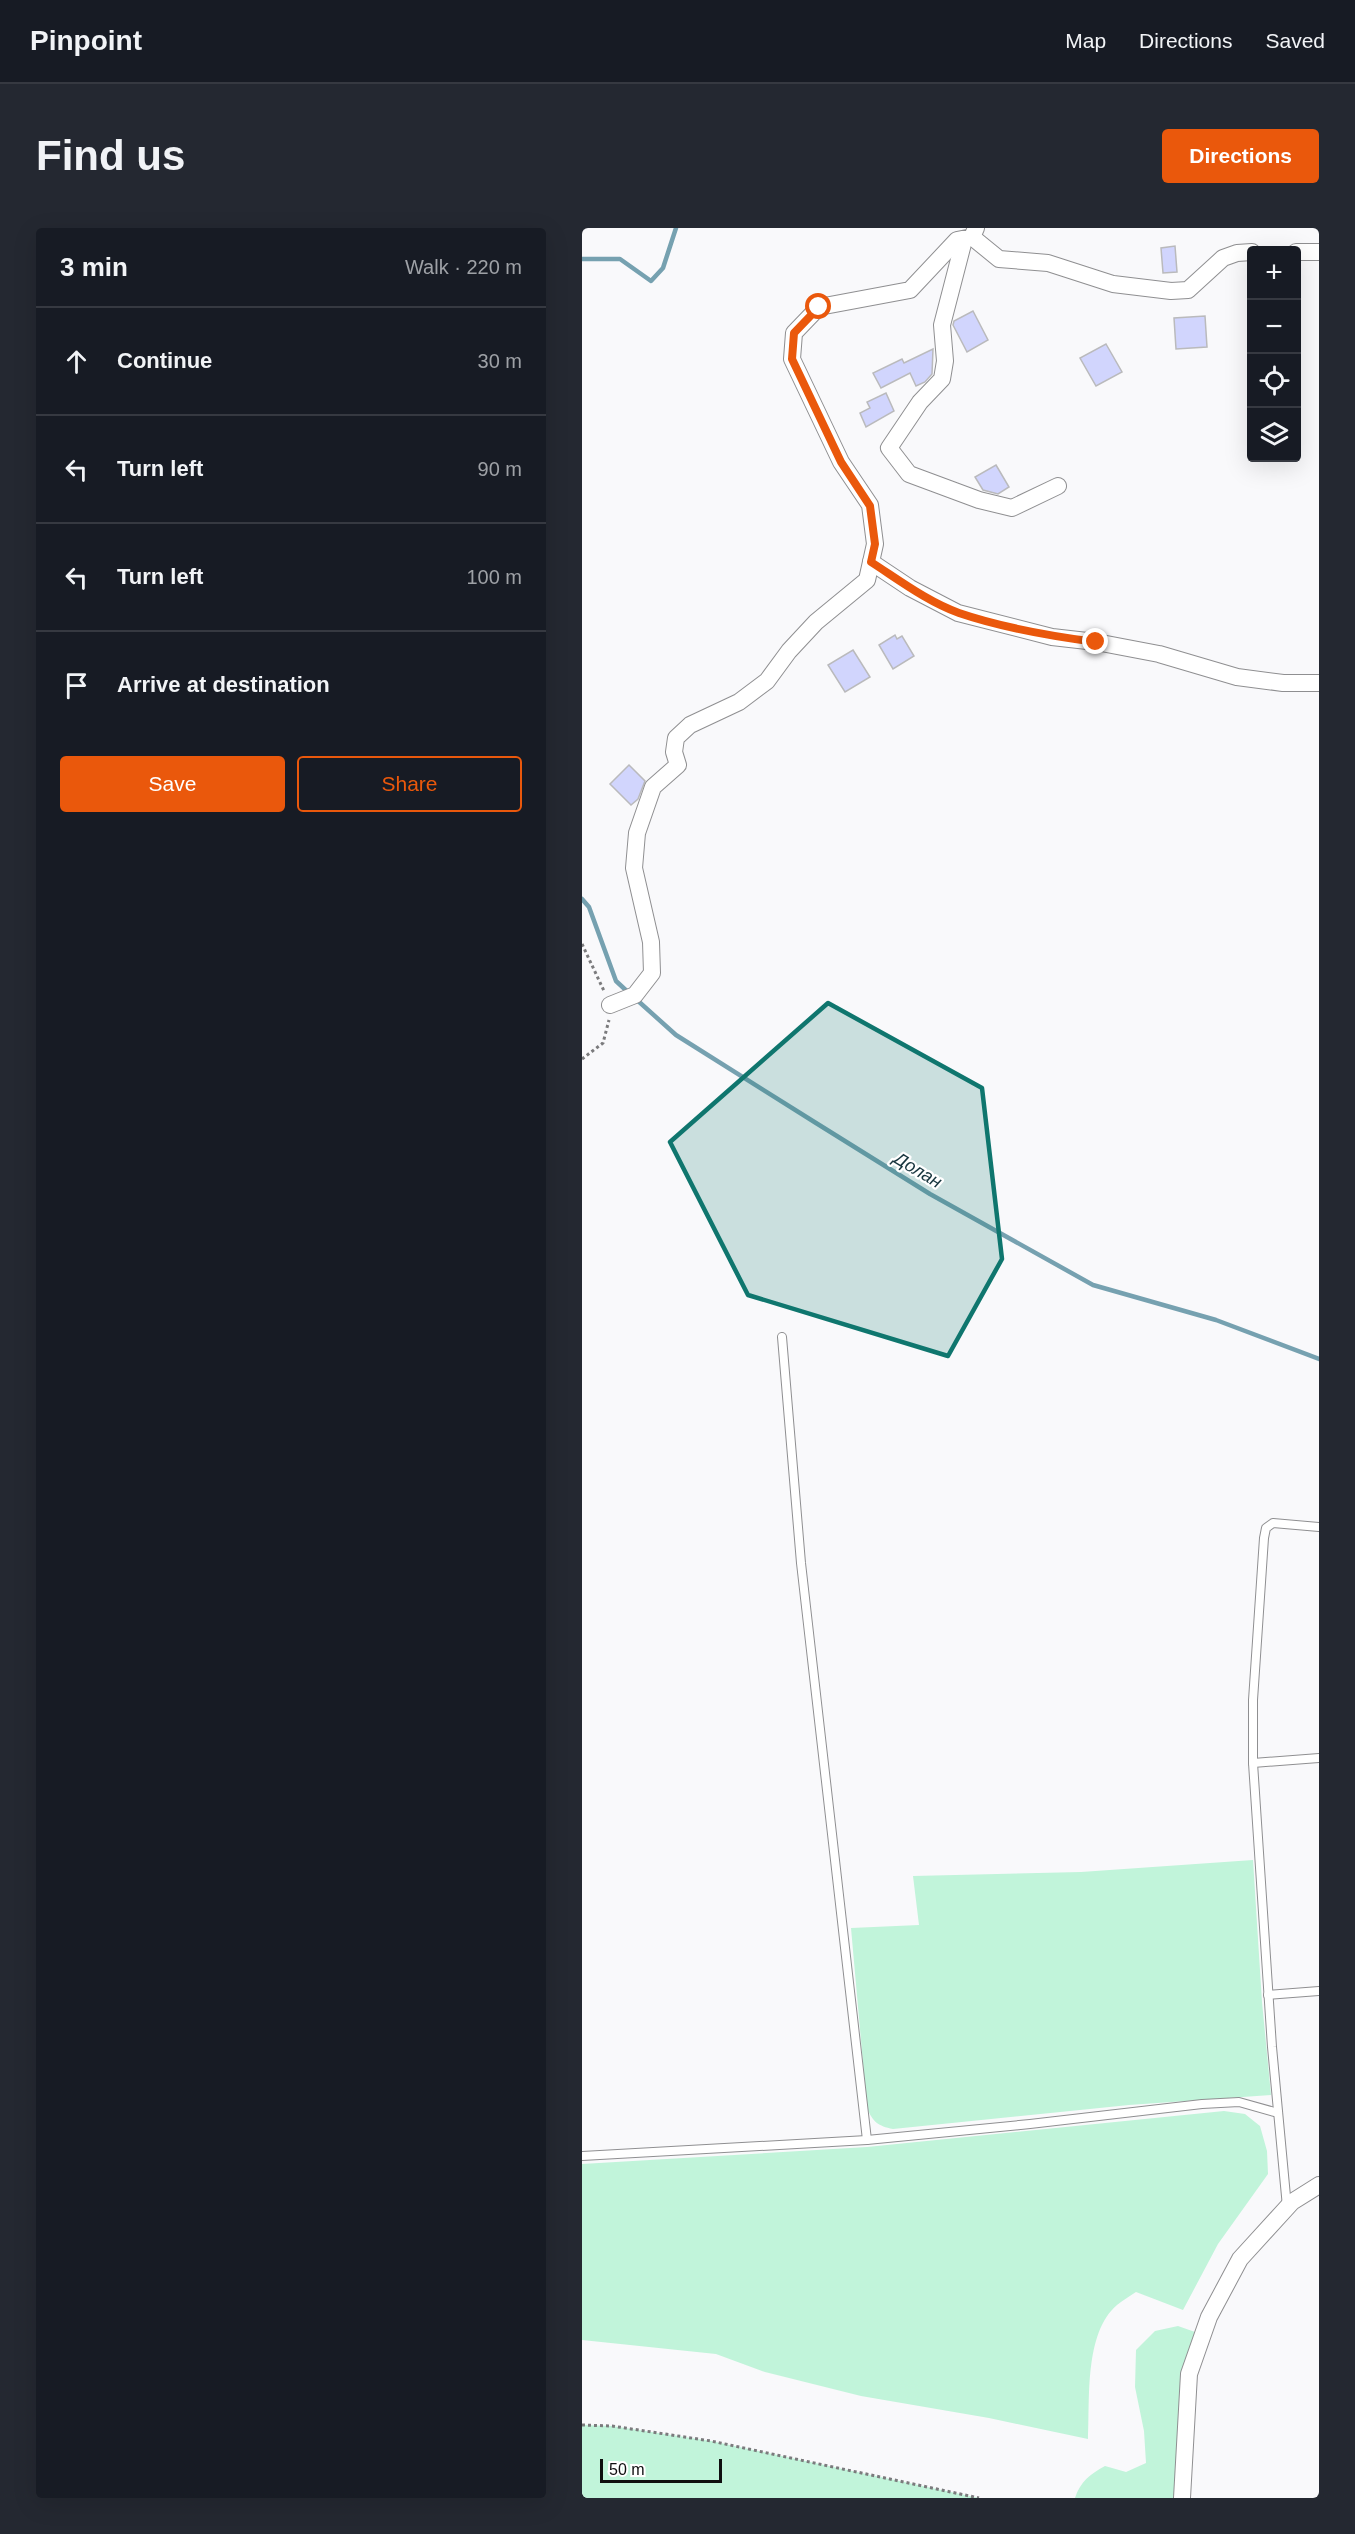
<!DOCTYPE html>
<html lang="en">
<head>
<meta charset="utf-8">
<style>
	:root { --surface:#171b24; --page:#242831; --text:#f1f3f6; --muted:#9ea1a6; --line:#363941; --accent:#ea580c }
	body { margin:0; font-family:Helvetica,sans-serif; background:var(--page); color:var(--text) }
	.controls { position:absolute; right:18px; top:18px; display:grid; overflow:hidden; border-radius:6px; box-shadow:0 6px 24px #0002 }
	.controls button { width:54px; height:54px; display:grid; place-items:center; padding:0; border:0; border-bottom:2px solid var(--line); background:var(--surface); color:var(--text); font:30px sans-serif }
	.scale { position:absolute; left:18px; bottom:15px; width:122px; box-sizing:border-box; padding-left:6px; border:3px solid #0f0f10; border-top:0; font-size:16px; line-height:21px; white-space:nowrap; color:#0f0f10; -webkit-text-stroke:4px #fff; paint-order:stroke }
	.stop { position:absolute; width:18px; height:18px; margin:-14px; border:4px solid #ea580c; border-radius:50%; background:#fff }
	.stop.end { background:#ea580c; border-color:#fff; box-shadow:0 2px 6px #0008 }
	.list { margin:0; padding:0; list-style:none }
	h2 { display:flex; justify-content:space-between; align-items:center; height:78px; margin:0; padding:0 24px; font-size:26px }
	h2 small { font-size:20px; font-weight:400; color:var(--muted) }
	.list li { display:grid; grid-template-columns:39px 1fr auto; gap:18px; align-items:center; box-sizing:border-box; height:108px; padding:0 24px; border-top:2px solid var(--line) }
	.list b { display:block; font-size:22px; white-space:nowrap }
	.list em { font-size:20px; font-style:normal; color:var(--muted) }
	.actions { display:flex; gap:12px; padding:18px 24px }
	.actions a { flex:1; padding:14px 0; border:2px solid var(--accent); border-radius:6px; text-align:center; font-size:21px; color:var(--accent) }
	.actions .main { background:var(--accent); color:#fff }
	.icon { flex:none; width:33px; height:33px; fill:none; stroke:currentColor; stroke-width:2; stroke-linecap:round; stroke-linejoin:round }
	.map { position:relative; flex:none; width:737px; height:2270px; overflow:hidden; border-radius:6px }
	header { display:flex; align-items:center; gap:36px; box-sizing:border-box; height:84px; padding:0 30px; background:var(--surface); border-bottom:2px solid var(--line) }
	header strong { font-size:28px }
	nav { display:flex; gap:33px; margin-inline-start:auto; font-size:21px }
	.intro { display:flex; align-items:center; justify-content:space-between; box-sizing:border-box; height:144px; padding:0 36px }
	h1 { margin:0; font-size:42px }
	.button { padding:15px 27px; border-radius:6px; background:var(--accent); color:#fff; font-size:21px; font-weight:700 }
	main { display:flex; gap:36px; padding:0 36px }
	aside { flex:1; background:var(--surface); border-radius:6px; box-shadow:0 6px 24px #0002 }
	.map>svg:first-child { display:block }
	.green { fill:#c1f4da }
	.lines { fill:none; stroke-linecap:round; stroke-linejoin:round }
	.stream { stroke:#76a1b0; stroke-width:4.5 }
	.building { fill:#d1d5fd; stroke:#bababc; stroke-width:1.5 }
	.service-casing { stroke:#8f8f91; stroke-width:10 }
	.minor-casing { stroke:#8f8f91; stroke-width:18 }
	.path { stroke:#7b7b7d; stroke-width:3; stroke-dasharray:3 3; stroke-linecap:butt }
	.service { stroke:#fff; stroke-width:8 }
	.minor { stroke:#fff; stroke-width:16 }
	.route { stroke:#ea580c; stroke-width:8 }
	.marked { fill:#0f766e; fill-opacity:0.2; stroke:#0f766e; stroke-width:4.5; stroke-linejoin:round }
	.labels { text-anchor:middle; stroke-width:4.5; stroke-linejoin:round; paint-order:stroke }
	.water-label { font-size:18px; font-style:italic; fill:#17353e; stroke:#fff }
</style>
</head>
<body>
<header>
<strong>Pinpoint</strong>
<nav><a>Map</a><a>Directions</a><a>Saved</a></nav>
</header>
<div class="intro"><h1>Find us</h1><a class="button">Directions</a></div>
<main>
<aside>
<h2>3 min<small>Walk · 220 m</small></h2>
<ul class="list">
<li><svg class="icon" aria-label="ahead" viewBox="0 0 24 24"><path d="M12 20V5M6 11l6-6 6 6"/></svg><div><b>Continue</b></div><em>30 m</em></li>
<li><svg class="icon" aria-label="left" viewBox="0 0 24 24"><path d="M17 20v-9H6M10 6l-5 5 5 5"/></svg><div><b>Turn left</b></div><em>90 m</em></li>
<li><svg class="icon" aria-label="left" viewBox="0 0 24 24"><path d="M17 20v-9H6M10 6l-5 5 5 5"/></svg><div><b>Turn left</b></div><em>100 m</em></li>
<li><svg class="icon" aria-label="arrive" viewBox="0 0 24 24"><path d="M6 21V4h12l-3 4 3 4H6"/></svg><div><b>Arrive at destination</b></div></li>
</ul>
<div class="actions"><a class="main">Save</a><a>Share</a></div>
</aside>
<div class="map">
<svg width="737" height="2270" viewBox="0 0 737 2270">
	<rect width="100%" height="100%" fill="#f9f9fb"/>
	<g class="green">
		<path d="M 671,1632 L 680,1774 L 689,1867 L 547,1877 L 311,1901 C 296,1898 291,1894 285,1880 L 269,1700 L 337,1697 L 331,1648 L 499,1644 Z"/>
		<path d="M 642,1883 L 663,1886 L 678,1898 L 685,1923 L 686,1946 L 636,2016 L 601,2082 L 554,2064 C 548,2068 541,2072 535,2077 C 502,2105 508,2172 506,2211 L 407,2190 L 279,2168 L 183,2144 L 134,2126 L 0,2112 L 0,1936 L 285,1919 Z"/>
		<path d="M 596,2098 L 613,2104 L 606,2131 L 593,2270 L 493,2270 C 498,2254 508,2246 523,2238 L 544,2244 L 564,2235 L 562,2203 L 553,2159 L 554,2122 L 573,2103 Z"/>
		<polygon points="0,2197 30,2198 129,2213 397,2270 0,2270"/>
	</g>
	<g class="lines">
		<g class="stream">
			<polyline points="0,31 38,31 69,53 81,40 94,0"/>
			<polyline points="0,671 7,679 34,753 48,766"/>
			<polyline points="55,772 94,807 234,895 348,966 511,1057 634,1092 737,1131"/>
		</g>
	</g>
	<g class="building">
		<polygon points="593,18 595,44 581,45 579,20"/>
		<polygon points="391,83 406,112 385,124 371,97 372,93"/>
		<polygon points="623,88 625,119 594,121 592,90"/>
		<polygon points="524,116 540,144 514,158 498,130"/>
		<polygon points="351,121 350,146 343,154 334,158 328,145 299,160 291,145 320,131 322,135"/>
		<polygon points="304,165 312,183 284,199 278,185 288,180 285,174"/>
		<polygon points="414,237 427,259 416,266 401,262 393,249"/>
		<polygon points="313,407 315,411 320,408 332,428 311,441 297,417"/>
		<polygon points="271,422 288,449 263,464 246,437"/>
		<polygon points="47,537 63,553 56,571 49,577 28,556"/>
	</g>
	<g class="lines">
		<g class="service-casing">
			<g id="service">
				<polyline points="200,1109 219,1335 285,1912"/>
				<polyline points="671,1535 737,1530"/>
				<polyline points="686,1767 737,1763"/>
				<polyline points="0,1928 285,1912 448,1896 620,1876 657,1874 696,1885"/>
				<polyline points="705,1979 690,1819 671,1535 671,1472 682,1310 684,1300 691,1295 737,1299"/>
			</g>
		</g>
		<g class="minor-casing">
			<g id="minor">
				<polyline points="390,9 417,31 466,35 531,56 589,63 606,62 641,30 655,25 670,24"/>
				<polyline points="382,12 360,97 363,133 360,151 338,174 307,220 327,246 397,272 430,280 476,258"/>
				<polyline points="714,24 737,24"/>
				<polyline points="289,334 328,360 376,385 470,409 514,414 577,426 655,449 701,455 737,455"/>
				<polyline points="28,777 53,767 70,745 69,714 52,640 55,605 71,559 96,537 92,524 94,510 108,497 157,474 185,453 207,423 234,394 285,352 293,316 288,277 259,234 210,131 212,105 237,79 328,62 375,12 390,9 394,0"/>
				<polyline points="600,2270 607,2146 627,2089 658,2031 710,1974 737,1957"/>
			</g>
		</g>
		<g class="path">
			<polyline points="0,716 22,763"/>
			<polyline points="0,831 21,815 27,792"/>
			<polyline points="0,2197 30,2198 129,2213 397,2270"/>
		</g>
		<use href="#service" class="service"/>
		<use href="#minor" class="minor"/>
	</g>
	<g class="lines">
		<path class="route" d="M 237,79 L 212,105 L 210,131 L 259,234 L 288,278 L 293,316 L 289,334 C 317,352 346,374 377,385 C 421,400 468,408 514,414"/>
	</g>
	<path class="marked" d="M 246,775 L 400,860 L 420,1031 L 366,1128 L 166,1067 L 88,914 Z"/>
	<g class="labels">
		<g class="water-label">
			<text transform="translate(336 942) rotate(31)" y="6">Долан</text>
		</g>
	</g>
</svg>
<div class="controls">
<button>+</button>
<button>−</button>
<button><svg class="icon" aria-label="locate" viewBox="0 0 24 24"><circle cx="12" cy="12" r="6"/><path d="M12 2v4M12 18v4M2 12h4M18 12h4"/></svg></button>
<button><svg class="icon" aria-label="layers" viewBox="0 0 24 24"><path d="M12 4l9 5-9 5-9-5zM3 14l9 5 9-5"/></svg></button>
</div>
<div class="scale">50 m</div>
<div class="stop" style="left:237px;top:79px"></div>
<div class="stop end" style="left:514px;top:414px"></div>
</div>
</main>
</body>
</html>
